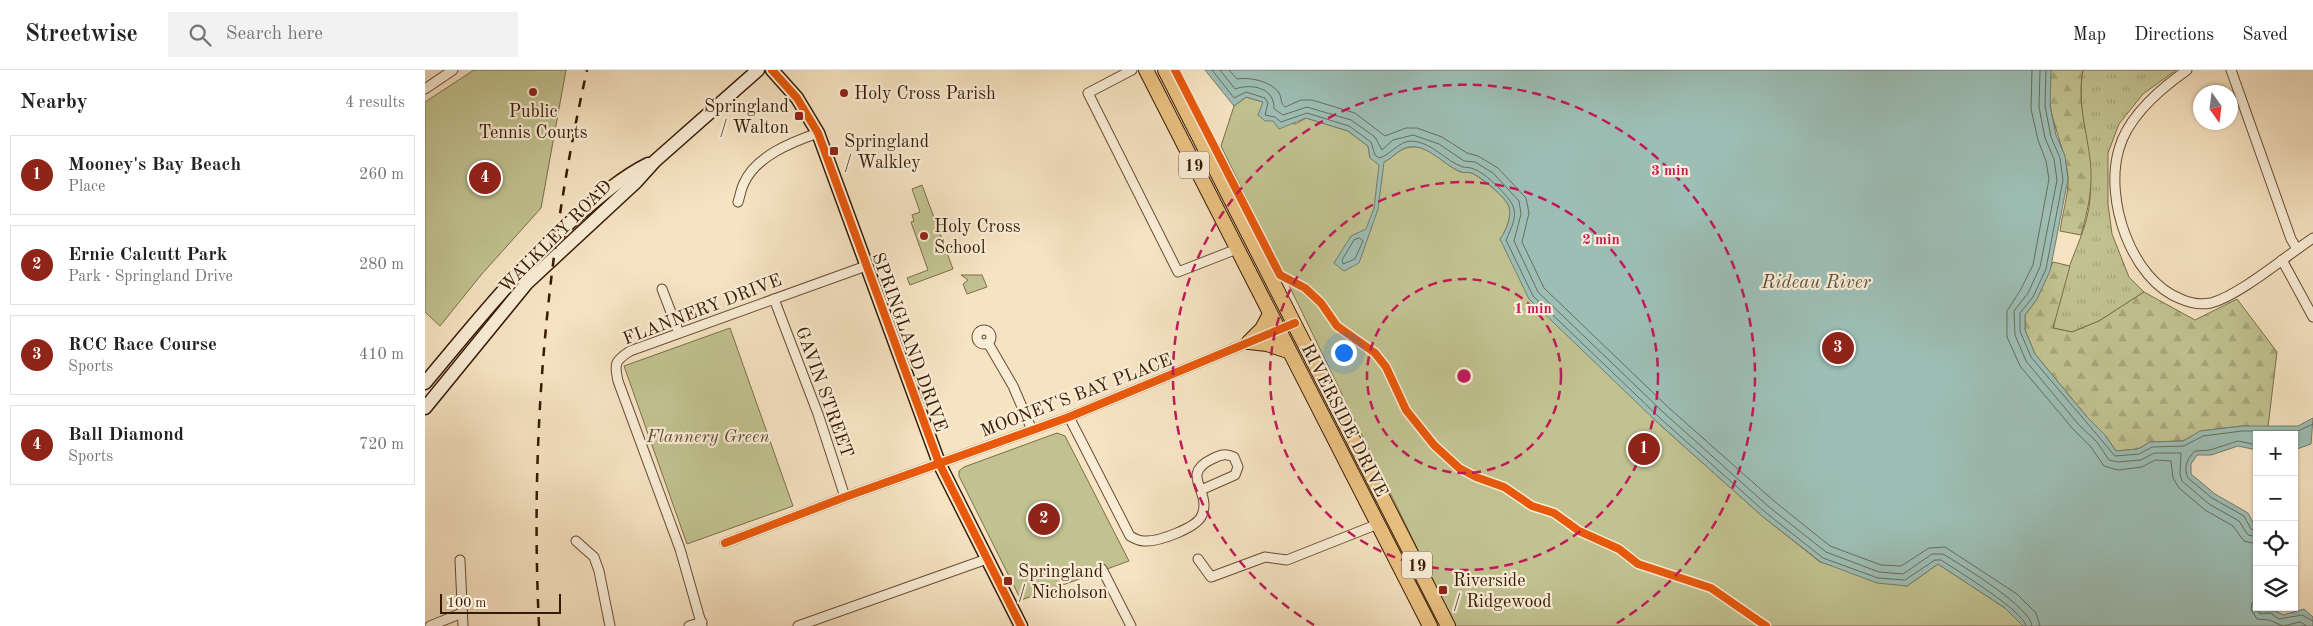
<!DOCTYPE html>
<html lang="en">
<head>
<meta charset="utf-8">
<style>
	:root { --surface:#fff; --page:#f2f2f2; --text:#222; --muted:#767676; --line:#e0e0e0; --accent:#8f2418 }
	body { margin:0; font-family:"Old Standard TT",serif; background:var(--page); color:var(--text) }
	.controls { position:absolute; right:15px; bottom:15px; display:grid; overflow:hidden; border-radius:0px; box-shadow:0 1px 4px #0004 }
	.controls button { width:45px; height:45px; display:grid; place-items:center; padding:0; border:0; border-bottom:1px solid var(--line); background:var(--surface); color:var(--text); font:25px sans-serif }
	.compass { position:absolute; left:1768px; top:15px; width:45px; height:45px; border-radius:50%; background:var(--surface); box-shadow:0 1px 4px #0004; rotate:166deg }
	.scale { position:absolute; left:15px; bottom:12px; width:121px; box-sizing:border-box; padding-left:5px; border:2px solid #381a03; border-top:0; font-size:14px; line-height:18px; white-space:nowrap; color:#381a03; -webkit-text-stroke:4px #f9edd7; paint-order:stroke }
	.you { position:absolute; left:918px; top:282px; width:18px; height:18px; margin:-12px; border:4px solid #fff; border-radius:50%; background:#1a73e8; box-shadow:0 0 0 8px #1a73e833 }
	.badge { display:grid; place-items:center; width:32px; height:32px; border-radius:50%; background:var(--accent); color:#fff; font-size:16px; font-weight:700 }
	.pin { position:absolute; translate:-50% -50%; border:2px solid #fff; box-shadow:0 1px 5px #0006 }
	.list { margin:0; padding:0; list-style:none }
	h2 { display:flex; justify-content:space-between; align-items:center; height:65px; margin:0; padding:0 20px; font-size:21px }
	h2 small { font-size:16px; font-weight:400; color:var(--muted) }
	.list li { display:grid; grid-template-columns:32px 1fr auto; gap:15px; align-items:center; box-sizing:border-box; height:80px; margin:0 10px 10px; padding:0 10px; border:1px solid var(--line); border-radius:0px }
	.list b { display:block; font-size:19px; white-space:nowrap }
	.list p { margin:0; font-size:16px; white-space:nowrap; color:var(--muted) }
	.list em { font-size:16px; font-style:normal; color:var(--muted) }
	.icon { flex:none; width:28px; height:28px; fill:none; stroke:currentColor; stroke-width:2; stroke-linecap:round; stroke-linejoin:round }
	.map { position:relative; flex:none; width:1888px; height:556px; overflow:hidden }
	header { display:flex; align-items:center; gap:30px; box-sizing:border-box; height:70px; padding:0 25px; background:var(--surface); border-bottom:1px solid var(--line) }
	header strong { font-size:24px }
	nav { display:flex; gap:28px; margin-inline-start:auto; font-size:18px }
	.search { width:350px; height:45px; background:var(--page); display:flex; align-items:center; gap:12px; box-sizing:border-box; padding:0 18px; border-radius:0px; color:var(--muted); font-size:19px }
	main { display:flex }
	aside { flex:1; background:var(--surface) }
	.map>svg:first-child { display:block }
	.grass { fill:url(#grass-tufts); stroke:#7c6e4a }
	.forest { fill:url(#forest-firs); stroke:#7c6e4a }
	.park { fill:#c1c290; stroke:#7c6e4a }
	.water { fill:#9dbeb5; stroke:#757c6e }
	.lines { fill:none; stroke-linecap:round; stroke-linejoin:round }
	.shore { stroke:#6a6c5c; stroke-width:1 }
	.street-casing { stroke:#684c33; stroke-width:11 }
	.secondary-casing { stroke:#381a03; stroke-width:15 }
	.primary-casing { stroke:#381a03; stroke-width:16 }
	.street { stroke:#f9edd7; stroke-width:9 }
	.secondary { stroke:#f9edd7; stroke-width:12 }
	.primary { stroke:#ebc281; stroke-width:14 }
	.rail { stroke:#381a03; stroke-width:2.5; stroke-dasharray:9 9; stroke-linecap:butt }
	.cycleway-casing { stroke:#f9edd7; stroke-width:11 }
	.cycleway { stroke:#e8590c; stroke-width:8 }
	.ring { fill:none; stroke:#c2185b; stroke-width:2.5; stroke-dasharray:9 6 }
	.poi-dot { fill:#8f2418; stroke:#f9edd7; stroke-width:2 }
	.labels { text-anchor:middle; stroke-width:4.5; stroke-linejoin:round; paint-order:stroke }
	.shield { fill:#f9edd7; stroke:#725943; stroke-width:1 }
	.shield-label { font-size:16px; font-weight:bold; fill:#381a03 }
	.poi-label { font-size:18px; fill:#381a03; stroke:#f9edd7; text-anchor:start }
	.street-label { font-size:18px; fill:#381a03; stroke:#f9edd7 }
	.park-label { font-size:18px; font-style:italic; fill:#614c2d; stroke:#f9edd7 }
	.water-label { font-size:19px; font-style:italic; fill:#5b5341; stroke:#f9edd7 }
	.centre { fill:#c2185b; stroke:#f9edd7; stroke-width:2.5 }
	.ring-label { font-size:15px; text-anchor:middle; font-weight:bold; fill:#c2185b; stroke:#f9edd7; stroke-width:4.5; stroke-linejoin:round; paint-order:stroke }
</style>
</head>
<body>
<header>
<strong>Streetwise</strong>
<div class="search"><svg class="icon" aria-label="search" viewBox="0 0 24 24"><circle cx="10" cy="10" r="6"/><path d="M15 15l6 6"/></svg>Search here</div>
<nav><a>Map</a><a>Directions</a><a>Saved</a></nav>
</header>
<main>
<aside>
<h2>Nearby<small>4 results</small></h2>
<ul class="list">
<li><span class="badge">1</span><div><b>Mooney's Bay Beach</b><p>Place</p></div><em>260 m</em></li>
<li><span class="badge">2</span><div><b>Ernie Calcutt Park</b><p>Park · Springland Drive</p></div><em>280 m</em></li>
<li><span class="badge">3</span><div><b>RCC Race Course</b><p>Sports</p></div><em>410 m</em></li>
<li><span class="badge">4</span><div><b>Ball Diamond</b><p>Sports</p></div><em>720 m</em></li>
</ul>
</aside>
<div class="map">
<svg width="1888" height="556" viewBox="0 0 1888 556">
	<defs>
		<pattern id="grass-tufts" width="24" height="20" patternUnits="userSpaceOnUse" patternTransform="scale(1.25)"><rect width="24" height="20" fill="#c1c290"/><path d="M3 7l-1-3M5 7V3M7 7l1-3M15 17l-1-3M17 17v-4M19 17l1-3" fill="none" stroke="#a7a67b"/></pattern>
		<pattern id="forest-firs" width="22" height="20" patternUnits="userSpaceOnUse" patternTransform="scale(1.25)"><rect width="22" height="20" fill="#c1c290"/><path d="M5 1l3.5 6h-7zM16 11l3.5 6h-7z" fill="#a7a67b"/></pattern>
	</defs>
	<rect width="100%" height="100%" fill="#f6e3c2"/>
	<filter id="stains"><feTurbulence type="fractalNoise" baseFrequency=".004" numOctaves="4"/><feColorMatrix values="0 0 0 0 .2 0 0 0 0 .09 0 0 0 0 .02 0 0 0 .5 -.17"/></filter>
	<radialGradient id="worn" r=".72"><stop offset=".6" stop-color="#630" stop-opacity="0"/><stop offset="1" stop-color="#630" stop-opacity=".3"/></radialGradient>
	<path class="grass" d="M 1658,0 L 1751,0 L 1718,24 L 1694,54 L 1683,83 L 1683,134 L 1687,164 L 1704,207 L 1719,222 L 1674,251 L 1647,262 L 1628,258 C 1632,241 1636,223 1641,206 C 1649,181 1663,156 1665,129 C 1669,86 1650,43 1658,0 Z"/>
	<g class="forest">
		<path d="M 1626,0 L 1658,0 C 1651,34 1664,66 1666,100 C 1667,123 1662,143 1656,165 L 1635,161 C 1637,144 1644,124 1643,107 C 1639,69 1617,41 1626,0 Z"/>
		<polygon points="1628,192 1645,196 1628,258 1647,262 1674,251 1719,222 1770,250 1812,229 1852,282 1843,357 1817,356 1776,361 1758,371 1725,372 1713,379 1691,381 1680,365 1662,347 1610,284 1600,260 1600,245 1612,229"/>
	</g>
	<g class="park">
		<polygon points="49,0 141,0 116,138 56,205 15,256 0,242 0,32"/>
		<path d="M 821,27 L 838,32 L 848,51 L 871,54 L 881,48 L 923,61 L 943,76 L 945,88 L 959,92 C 968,88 973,79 985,77 C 1003,74 1020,96 1036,102 C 1039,103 1043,102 1047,103 C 1056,108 1081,127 1084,137 C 1087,147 1081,161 1075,169 L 1232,352 L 1337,446 L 1395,492 L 1482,516 L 1513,494 L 1580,538 L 1598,556 L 1030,556 L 796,76 L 809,36 Z"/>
		<polygon points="497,115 528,199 485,215 482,208 503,200 486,152 489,151 487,145 495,142 487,119"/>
		<polygon points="536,205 557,205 562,217 542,224 538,214 543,210"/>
		<polygon points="305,258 368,436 262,474 199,296"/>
		<polygon points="632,363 640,366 704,491 596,530 534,406 534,401 539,397"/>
	</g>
	<path class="water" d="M 780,0 L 1626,0 L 1625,36 L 1631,65 L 1640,86 L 1643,109 L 1625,201 L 1612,229 L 1600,245 L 1600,260 L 1610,284 L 1662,347 L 1680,365 L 1691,381 L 1713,379 L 1725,372 L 1758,371 L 1775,361 L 1817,356 L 1873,356 L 1888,348 L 1886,374 L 1869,380 L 1869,365 L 1832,365 L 1832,380 L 1813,376 L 1786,385 L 1772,385 L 1766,394 L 1766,404 L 1790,424 L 1823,443 L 1832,460 L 1832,537 L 1836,537 L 1838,540 L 1848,539 L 1858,545 L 1879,539 L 1888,547 L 1888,556 L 1598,556 L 1580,538 L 1513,494 L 1482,516 L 1452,513 L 1396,492 L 1337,446 L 1232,352 L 1104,229 L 1075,169 C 1081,161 1087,147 1084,137 C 1081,127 1056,107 1047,103 C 1043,102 1039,103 1036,102 C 1020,96 1003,74 984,77 C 973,79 968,88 959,92 L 953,139 L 934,193 L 919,201 L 909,193 L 926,166 L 941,159 L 949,138 L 954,95 L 945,88 L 943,76 L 923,61 L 881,48 L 854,59 L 848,51 L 840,51 L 833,45 L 838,32 L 821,27 L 809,36 Z"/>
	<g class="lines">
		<g class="shore">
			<path d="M 787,0 L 809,28 L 821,22 L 840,28 L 843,33 L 840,45 L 850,47 L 856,52 L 882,43 L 924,56 L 946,72 L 950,85 L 954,88 C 966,85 973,71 987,71 C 1007,72 1020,91 1038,97 C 1041,98 1045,97 1049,99 C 1058,103 1066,110 1073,117 C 1094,138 1093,144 1081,170 L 1108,226 L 1235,348 L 1340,442 L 1398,488 L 1453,508 L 1480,510 L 1510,490 L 1516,490 C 1531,500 1599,541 1601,556"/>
			<path d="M 795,0 L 810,19 C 827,13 850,18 849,39 L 858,45 L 882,37 L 926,50 L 950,67 L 957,80 L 968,70 L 988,65 L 1014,74 L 1039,91 L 1050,92 L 1068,103 L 1094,131 L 1096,144 L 1089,171 L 1113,222 L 1239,343 L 1344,437 L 1401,482 L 1454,502 L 1478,504 L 1507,484 L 1518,484 C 1536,495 1606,537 1607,556"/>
			<path d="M 804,0 L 812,9 C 825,7 846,11 854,23 C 857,28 855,33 860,37 L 876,30 L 887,30 L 930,43 L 960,66 L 981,58 L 992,58 L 1017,67 L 1042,83 L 1053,86 L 1073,98 L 1101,128 L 1104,143 L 1097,172 L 1119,218 L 1244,338 L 1349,431 L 1405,476 L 1456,495 L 1476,496 L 1504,478 L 1520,477 L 1592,524 L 1611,543 L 1615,556"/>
			<polyline points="1607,0 1606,39 1613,70 1621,91 1624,109 1608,195 1596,219 1582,241 1582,267 1595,296 1648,359 1666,377 1679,396 1693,400 1717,397 1730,390 1746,391 1748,408 1754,418 1780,440 1808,456 1819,471 1832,474"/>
			<polyline points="1615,0 1614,37 1620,68 1629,89 1632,110 1615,197 1603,223 1589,241 1590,265 1601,291 1654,355 1672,372 1684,390 1693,392 1716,390 1729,383 1756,383 1755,404 1757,411 1784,434 1814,451 1823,465 1832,467"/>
			<polyline points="1621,0 1620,36 1626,67 1635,88 1638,110 1621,199 1608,227 1595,243 1595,261 1606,287 1690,386 1714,384 1727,377 1759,376 1778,366 1817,361 1873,361 1888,354"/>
			<polygon points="935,168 938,171 930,189 918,194 917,190 929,170"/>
			<path d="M 1832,375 L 1813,371 L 1785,380 L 1770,381 C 1762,388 1758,398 1763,408 L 1787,428 L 1819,446 L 1826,459 L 1832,461"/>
			<polyline points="1832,528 1827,533 1826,539 1832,549 1844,550 1858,556 1875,552 1882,556"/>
			<polyline points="1832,537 1835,544 1845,543 1854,549 1877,545 1888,551"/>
		</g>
		<g class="street-casing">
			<g id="street">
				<polyline points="707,0 663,23 753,202 812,179"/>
				<path d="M 1762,0 C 1735,19 1703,46 1694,79 C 1679,129 1706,210 1756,229 C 1765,233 1776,235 1786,233 C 1815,225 1861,186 1888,168"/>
				<polyline points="1806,0 1866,169 1872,179"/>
				<polyline points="0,19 28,0"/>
				<path d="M 313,132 C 315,126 316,119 319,113 C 331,86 367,72 393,63"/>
				<polyline points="1857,190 1888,247"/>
				<polyline points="237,219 254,263"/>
				<polyline points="349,229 393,344 420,427"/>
				<circle cx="559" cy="267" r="7"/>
				<polyline points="563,273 588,316 607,360"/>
				<path d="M 644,347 L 705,466 C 710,469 714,471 719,471 C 733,472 772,458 777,445 C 787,421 754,405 787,389 C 795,385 800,383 809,387 L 813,397 L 810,405 L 776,420"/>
				<polyline points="151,471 169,487 174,501 185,556"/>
				<polyline points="300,473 420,427 644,347 870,253"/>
				<polyline points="773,489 786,507 840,487 862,490 953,454"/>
				<polyline points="35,490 38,556"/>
				<polyline points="677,499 706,556"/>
				<polyline points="5,556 37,543"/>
				<polyline points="264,556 277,552"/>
				<path d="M 277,556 L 255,479 L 193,311 C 189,293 190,291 205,281 L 441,196"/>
				<polyline points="373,556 562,489"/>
			</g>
		</g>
		<g class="secondary-casing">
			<g id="secondary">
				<polyline points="347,0 372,28 393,63 514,393 596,556"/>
				<path d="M 0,313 C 48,255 96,196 152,146 C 174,127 197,107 223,94"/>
				<polyline points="0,338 102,213 211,112 230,91 333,0"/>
			</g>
		</g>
		<g class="primary-casing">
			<g id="primary">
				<polyline points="721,0 1005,556"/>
				<polyline points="740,0 1023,556"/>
				<polyline points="824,272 842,274 863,281"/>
				<polyline points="824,272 837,259 845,244"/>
			</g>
		</g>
		<use href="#street" class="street"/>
		<use href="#secondary" class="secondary"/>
		<use href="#primary" class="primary"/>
		<path class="rail" d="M 114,556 C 105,369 121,183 162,0"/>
		<g class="cycleway-casing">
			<g id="cycleway">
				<polyline points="347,0 372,28 393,63 514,393 596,556"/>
				<polyline points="750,0 855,205 880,218 896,233 912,256 950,283 961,297 981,340 1009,375 1034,398 1051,407 1079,417 1107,436 1129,443 1154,461 1194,479 1213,494 1286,518 1341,556"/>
				<polyline points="300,473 420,427 644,347 870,253"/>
			</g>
		</g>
		<use href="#cycleway" class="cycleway"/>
	</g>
	<g class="ring">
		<circle cx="1039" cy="306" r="97"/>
		<circle cx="1039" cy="306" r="194"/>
		<path d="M889 555A291 291 0 1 1 1189 555"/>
	</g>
	<g class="poi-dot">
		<circle cx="108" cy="22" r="5"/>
		<circle cx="419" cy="23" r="5"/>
		<rect x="369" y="41" width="10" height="10" rx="2.5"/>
		<rect x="404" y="76" width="10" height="10" rx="2.5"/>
		<circle cx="499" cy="166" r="5"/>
		<rect x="578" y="506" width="10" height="10" rx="2.5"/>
		<rect x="1013" y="515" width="10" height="10" rx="2.5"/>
	</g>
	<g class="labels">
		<g class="shield">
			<rect x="754" y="81.5" width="30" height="27" rx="4"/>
			<rect x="977" y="481.5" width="30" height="27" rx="4"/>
		</g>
		<g class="shield-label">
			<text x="769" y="101">19</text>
			<text x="992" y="501">19</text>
		</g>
		<g class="poi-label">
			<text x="429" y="29">Holy Cross Parish</text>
			<text x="364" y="42" text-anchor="end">Springland<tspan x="364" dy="21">/ Walton</tspan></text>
			<text x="108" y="47" text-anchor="middle">Public<tspan x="108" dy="21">Tennis Courts</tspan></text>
			<text x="419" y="77">Springland<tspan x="419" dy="21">/ Walkley</tspan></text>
			<text x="509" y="162">Holy Cross<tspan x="509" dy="21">School</tspan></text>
			<text x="593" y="507">Springland<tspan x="593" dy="21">/ Nicholson</tspan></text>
			<text x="1028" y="516">Riverside<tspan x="1028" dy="21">/ Ridgewood</tspan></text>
		</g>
		<g class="street-label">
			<text transform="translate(130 166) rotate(-45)" y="6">WALKLEY ROAD</text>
			<text transform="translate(277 239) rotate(-21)" y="6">FLANNERY DRIVE</text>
			<text transform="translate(485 272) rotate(70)" y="6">SPRINGLAND DRIVE</text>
			<text transform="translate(400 322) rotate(70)" y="6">GAVIN STREET</text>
			<text transform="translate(651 325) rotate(-21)" y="6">MOONEY'S BAY PLACE</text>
			<text transform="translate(920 350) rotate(63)" y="6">RIVERSIDE DRIVE</text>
		</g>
		<g class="park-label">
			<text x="283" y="372">Flannery Green</text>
		</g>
		<g class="water-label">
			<text x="1391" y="218">Rideau River</text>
		</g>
	</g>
	<circle cx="1039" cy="306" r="8" class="centre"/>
	<g class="ring-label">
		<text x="1245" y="105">3 min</text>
		<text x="1176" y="174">2 min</text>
		<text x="1108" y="243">1 min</text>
	</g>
	<rect width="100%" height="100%" filter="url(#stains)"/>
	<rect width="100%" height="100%" fill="url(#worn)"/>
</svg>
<div class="controls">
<button>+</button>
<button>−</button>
<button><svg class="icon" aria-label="locate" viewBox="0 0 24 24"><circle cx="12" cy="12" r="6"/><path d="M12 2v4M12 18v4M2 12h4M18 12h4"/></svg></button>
<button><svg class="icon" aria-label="layers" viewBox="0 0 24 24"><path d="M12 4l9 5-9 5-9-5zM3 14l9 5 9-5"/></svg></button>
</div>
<svg class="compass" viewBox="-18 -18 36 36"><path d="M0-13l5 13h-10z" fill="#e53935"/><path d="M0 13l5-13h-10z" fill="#767676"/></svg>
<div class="scale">100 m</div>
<div class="you"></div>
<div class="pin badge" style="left:1219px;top:379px">1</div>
<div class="pin badge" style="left:619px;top:449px">2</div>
<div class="pin badge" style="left:1413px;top:278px">3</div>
<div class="pin badge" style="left:60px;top:108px">4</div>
</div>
</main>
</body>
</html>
